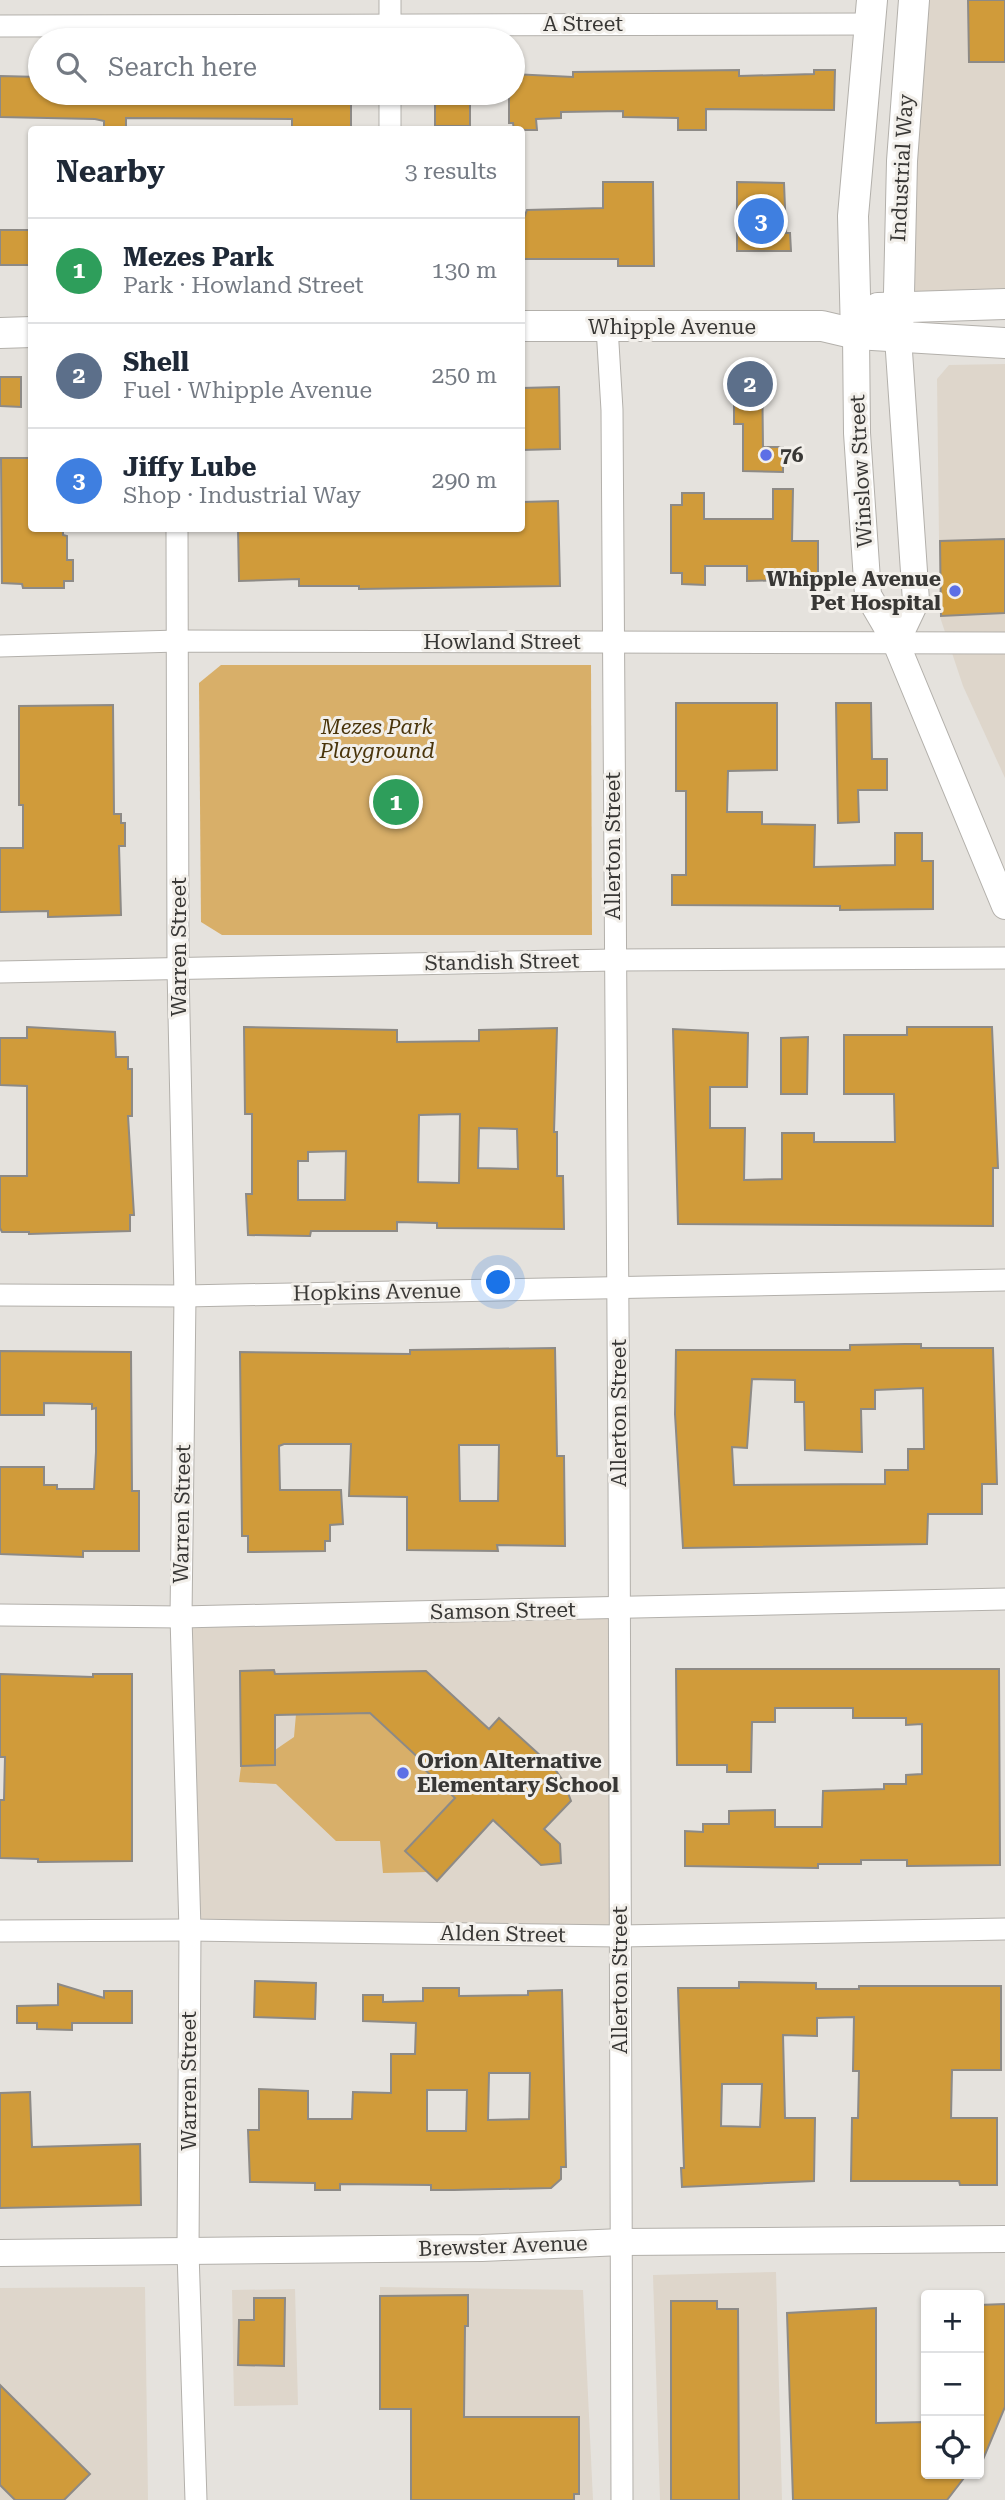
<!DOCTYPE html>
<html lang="en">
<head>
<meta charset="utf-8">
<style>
	:root { --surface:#fff; --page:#f6f6f7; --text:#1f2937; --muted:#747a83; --line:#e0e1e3; --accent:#5c6fe6 }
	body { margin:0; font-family:"Roboto Serif",serif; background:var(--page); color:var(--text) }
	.controls { position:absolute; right:21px; bottom:21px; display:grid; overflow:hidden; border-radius:7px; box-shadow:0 2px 5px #0004 }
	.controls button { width:63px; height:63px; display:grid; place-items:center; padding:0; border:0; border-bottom:2px solid var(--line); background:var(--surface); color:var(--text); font:35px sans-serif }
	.you { position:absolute; left:499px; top:1283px; width:24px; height:24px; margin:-18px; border:5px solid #fff; border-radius:50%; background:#1a73e8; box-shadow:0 0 0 10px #1a73e833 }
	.badge { display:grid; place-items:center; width:46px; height:46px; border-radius:50%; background:var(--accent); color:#fff; font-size:23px; font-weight:700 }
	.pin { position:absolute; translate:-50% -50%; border:4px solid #fff; box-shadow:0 2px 7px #0006 }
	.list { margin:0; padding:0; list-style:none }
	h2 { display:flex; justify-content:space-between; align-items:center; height:91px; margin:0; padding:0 28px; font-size:30px }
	h2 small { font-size:23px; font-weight:400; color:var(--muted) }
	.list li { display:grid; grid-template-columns:46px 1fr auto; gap:21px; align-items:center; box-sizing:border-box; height:105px; padding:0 28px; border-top:2px solid var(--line) }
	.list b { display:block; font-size:26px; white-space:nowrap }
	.list p { margin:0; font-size:23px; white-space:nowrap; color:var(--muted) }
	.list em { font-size:23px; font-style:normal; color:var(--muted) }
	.icon { flex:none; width:38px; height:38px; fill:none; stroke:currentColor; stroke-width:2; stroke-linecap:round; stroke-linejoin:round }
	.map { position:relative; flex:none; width:1005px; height:2500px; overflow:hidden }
	.search { position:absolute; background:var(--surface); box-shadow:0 2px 5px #0004; left:28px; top:28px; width:497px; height:77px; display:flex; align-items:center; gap:18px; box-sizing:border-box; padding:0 24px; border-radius:38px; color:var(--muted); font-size:26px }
	.panel { position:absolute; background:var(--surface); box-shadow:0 2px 5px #0004; left:28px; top:126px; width:497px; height:406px; border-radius:7px }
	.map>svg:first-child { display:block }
	.built { fill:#ded6cb }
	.green { fill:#d8af69 }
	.building { fill:#d09b3a; stroke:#8d8a86; stroke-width:2; fill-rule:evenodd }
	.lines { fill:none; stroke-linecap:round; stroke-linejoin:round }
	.minor-casing { stroke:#b3b0ab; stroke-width:23 }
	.tertiary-casing { stroke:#b3b0ab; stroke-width:28 }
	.secondary-casing { stroke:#b3b0ab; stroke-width:32 }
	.minor { stroke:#fff; stroke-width:21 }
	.tertiary { stroke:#fff; stroke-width:26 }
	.secondary { stroke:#fff; stroke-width:30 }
	.poi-dot { fill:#5c6fe6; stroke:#f2efea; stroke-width:2.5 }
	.labels { text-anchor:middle; stroke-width:6; stroke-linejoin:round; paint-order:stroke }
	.street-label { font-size:21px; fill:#383735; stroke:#f2efea }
	.poi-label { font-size:21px; font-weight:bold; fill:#383735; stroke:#f2efea; text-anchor:start }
	.park-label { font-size:21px; font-style:italic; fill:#49340a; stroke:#f2efea }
</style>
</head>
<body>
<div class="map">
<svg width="1005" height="2500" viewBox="0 0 1005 2500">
	<rect width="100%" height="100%" fill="#e5e2dd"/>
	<g class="built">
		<polygon points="914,0 1005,0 1005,304 898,307"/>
		<polygon points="1005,364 1005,778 963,686 940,617 937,379 949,365"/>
		<polygon points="620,1609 620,1936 190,1930 181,1617"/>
		<polygon points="776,2272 782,2500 660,2500 653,2275"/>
		<polygon points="145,2287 148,2500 0,2500 0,2288"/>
		<polygon points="380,2287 583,2290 593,2500 411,2500 411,2409 380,2409"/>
		<polygon points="295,2289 298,2405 234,2406 232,2290"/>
	</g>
	<g class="green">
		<polygon points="221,665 591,665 592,935 222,935 201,922 199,683"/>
		<polygon points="374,1713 423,1762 421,1766 436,1780 461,1791 406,1851 428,1872 383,1873 380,1841 336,1841 276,1784 239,1782 241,1766 275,1765 275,1750 294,1737 296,1714"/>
	</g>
	<g class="building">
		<polygon points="968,0 1005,0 1005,62 969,62"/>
		<polygon points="739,70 739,76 814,74 814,70 835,70 834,110 706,109 706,130 678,130 678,118 623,117 623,111 561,112 561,118 536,119 537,130 514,130 513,123 509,123 509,93 513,93 513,74 573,77 573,72"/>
		<polygon points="0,76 40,77 40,93 351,93 351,130 292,130 292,119 126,118 126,130 104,130 104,121 95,119 0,117"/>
		<rect x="435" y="93" width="35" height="33"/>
		<polygon points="603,182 653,182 654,266 618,266 618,259 522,259 522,223 527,210 603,208"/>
		<polygon points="737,182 784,183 786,233 790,233 791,251 737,251"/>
		<rect x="0" y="230" width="32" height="35"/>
		<polygon points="734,365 762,365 763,447 783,447 783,472 743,471 743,424 734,424"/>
		<polygon points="0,377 21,377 21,407 0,406"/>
		<polygon points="559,387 560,449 522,450 522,388"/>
		<polygon points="1,458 32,458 32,528 63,528 63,535 67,536 67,560 73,560 73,581 64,581 64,588 23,588 22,584 2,583"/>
		<polygon points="773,489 793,489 792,541 818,541 818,585 790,585 790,580 747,581 747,566 705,566 705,585 682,584 682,573 671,573 671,505 682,505 682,493 704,493 704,519 773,519"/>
		<polygon points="558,501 560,586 359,589 359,586 299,586 299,579 239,581 238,528 522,528 522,502"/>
		<polygon points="1005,539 1005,613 941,616 940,541"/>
		<polygon points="676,703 777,703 777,770 728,771 727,812 762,812 762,824 815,825 814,867 895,865 895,833 922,833 922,861 933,861 933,909 840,910 840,906 672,905 672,875 686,875 686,791 676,791"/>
		<polygon points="836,703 871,703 872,759 887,759 887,790 858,790 859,822 838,823"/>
		<polygon points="113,705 114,814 121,814 121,823 125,823 125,846 119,846 121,915 48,917 48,911 0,912 0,848 23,848 23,805 19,805 19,706"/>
		<polygon points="27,1027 115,1032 116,1057 128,1057 128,1069 132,1069 132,1116 128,1116 134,1215 130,1215 130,1231 29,1234 29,1232 2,1232 0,1228 0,1176 27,1176 27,1086 0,1085 0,1038 27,1038"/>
		<path d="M 244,1027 L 397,1030 L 397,1042 L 479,1041 L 479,1030 L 557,1028 L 554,1132 L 557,1132 L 557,1176 L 563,1176 L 564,1229 L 437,1228 L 437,1223 L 397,1222 L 397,1231 L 311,1231 L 310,1236 L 248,1235 L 246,1194 L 252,1194 L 252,1114 L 245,1114 ZM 460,1114 L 459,1183 L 418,1182 L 419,1115 ZM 479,1128 L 517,1129 L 518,1169 L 478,1168 ZM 346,1151 L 345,1200 L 298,1200 L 298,1161 L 308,1161 L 308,1152 Z"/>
		<polygon points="907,1027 992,1027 998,1168 993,1168 993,1226 678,1224 673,1029 748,1033 747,1087 710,1087 710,1128 745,1128 744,1180 782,1179 782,1133 814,1133 814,1142 895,1142 894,1094 844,1094 844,1035 907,1035"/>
		<polygon points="808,1037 807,1094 781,1094 781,1038"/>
		<path d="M 905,1344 L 921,1344 L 921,1348 L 993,1348 L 997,1484 L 982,1484 L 982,1514 L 928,1514 L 927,1544 L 683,1548 L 675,1414 L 676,1350 L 850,1350 L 850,1345 ZM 752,1379 L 795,1380 L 795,1402 L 804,1402 L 805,1450 L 862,1452 L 861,1409 L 875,1409 L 875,1390 L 923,1388 L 924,1449 L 908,1449 L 908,1470 L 885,1470 L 885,1484 L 734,1485 L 732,1447 L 747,1448 Z"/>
		<path d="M 555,1348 L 557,1456 L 564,1456 L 565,1546 L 497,1545 L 498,1551 L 407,1550 L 407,1497 L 349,1496 L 351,1444 L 284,1444 L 279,1446 L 280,1490 L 341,1490 L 343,1524 L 330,1525 L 330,1541 L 325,1541 L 325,1551 L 248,1552 L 248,1536 L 242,1536 L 240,1352 L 410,1354 L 410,1350 ZM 459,1445 L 499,1445 L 498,1501 L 460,1501 Z"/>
		<polygon points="0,1351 131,1352 132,1491 139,1491 139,1551 83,1551 83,1557 0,1554 0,1467 44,1467 44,1485 57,1485 57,1489 94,1489 96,1452 96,1408 92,1409 92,1404 44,1403 44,1415 0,1415"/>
		<polygon points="676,1669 999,1669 1000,1865 907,1866 907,1860 861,1860 861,1864 818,1864 818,1868 685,1866 685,1831 703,1832 703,1824 729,1824 729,1811 775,1810 775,1827 822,1827 823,1791 884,1789 884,1784 906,1784 906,1775 922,1774 922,1724 906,1725 906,1718 853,1718 853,1708 775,1708 775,1722 752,1722 751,1772 727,1772 727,1765 677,1765"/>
		<polygon points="274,1670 275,1674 426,1671 489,1729 499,1718 554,1768 564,1782 571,1801 544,1829 560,1844 561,1863 541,1865 493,1820 437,1881 405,1851 455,1798 420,1765 423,1762 370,1713 275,1715 275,1765 241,1766 240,1671"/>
		<polygon points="0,1674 93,1677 93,1674 132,1674 132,1861 38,1862 38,1859 0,1858 0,1800 4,1800 5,1757 0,1757"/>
		<polygon points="255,1981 316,1983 315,2019 254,2017"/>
		<path d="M 739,1982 L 816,1983 L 816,1989 L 859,1989 L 859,1986 L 1001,1986 L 1001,2070 L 952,2070 L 951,2118 L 997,2118 L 997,2185 L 960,2185 L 959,2181 L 851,2181 L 852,2118 L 858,2118 L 859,2071 L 853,2071 L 854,2017 L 817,2018 L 817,2036 L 783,2035 L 785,2118 L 815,2118 L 814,2181 L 682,2187 L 681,2168 L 684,2168 L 678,1988 L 739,1988 ZM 722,2084 L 762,2084 L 760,2127 L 721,2126 Z"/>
		<polygon points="58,1984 104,1998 104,1991 132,1991 132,2023 72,2023 72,2030 37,2029 37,2023 17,2023 17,2006 58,2005"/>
		<path d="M 423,1988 L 459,1988 L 459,1996 L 528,1995 L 528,1991 L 562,1990 L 566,2167 L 561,2167 L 561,2179 L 551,2188 L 454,2190 L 431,2190 L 431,2185 L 340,2184 L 340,2190 L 315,2190 L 315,2183 L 250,2182 L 248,2130 L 259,2130 L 259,2089 L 308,2091 L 308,2119 L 352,2119 L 353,2092 L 391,2093 L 391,2054 L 415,2054 L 416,2023 L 363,2021 L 363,1995 L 383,1995 L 383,2002 L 423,2001 ZM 489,2073 L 530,2073 L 529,2119 L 488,2120 ZM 427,2090 L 467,2090 L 466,2131 L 427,2131 Z"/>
		<polygon points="30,2092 32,2147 140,2144 141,2205 0,2208 0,2093"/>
		<polygon points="468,2295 468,2326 465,2326 464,2417 579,2417 579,2494 574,2494 574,2500 411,2500 411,2409 380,2409 380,2296"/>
		<polygon points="254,2298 285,2298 284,2366 238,2365 239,2320 254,2320"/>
		<polygon points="671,2301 717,2301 717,2309 738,2309 739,2500 671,2500"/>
		<polygon points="1005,2304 1005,2407 979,2469 979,2305"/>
		<polygon points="876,2308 876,2423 926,2422 926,2474 967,2474 947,2500 793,2500 787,2313"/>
		<polygon points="0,2385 90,2474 64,2500 15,2500 0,2485"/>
	</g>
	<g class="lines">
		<g class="minor-casing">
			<g id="minor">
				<polyline points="390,0 390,40"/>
				<polyline points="0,26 871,24"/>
				<polyline points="390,93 390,130"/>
				<path d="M 607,327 L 612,410 C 615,1107 624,1803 622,2500"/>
				<polyline points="177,528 178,968 185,1296 181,1617 190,1930 188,2252 196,2500"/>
				<polyline points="0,646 178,641 1005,643"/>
				<polyline points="0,972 614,960 1005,958"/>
				<polyline points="0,1295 185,1296 1005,1280"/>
				<polyline points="0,1615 181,1617 1005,1599"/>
				<polyline points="0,1931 190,1930 620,1936 1005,1929"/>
			</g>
		</g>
		<g class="tertiary-casing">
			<g id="tertiary">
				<polyline points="856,334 857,433 868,595 896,643 1005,906"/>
				<polyline points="896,643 916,601 898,337"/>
				<polyline points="0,2253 482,2248 622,2242 1005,2239"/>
			</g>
		</g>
		<g class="secondary-casing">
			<g id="secondary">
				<polyline points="878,308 1005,304"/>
				<polyline points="522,326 822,326 856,334 1005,343"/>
				<polyline points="0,333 32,332"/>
				<polyline points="856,334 853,216 872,0"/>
				<polyline points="898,337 902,161 914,0"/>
			</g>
		</g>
		<use href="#minor" class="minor"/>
		<use href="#tertiary" class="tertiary"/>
		<use href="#secondary" class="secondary"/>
	</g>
	<g class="poi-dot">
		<circle cx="766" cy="455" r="7"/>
		<circle cx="955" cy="591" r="7"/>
		<circle cx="403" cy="1773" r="7"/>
	</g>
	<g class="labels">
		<g class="street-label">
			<text x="583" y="31">A Street</text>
			<text transform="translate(902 168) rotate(-87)" y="7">Industrial Way</text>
			<text x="672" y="334">Whipple Avenue</text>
			<text transform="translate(861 471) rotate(-93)" y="7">Winslow Street</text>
			<text x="502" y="649">Howland Street</text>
			<text transform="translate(613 846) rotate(-90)" y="7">Allerton Street</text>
			<text transform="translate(179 947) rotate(-90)" y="7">Warren Street</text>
			<text transform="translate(502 962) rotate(-1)" y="7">Standish Street</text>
			<text transform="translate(377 1292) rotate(-1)" y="7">Hopkins Avenue</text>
			<text transform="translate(619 1413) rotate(-90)" y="7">Allerton Street</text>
			<text transform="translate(182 1514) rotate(-89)" y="7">Warren Street</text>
			<text transform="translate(503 1611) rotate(-1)" y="7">Samson Street</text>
			<text transform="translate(503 1934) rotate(1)" y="7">Alden Street</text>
			<text transform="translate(620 1980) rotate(-90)" y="7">Allerton Street</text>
			<text transform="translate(189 2081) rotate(-90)" y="7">Warren Street</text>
			<text transform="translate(503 2246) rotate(-2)" y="7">Brewster Avenue</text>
		</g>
		<g class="poi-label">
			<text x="780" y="462">76</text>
			<text x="941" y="586" text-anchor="end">Whipple Avenue<tspan x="941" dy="24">Pet Hospital</tspan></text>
			<text x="417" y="1768">Orion Alternative<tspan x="417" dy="24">Elementary School</tspan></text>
		</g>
		<g class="park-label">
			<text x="377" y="734">Mezes Park<tspan x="377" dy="24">Playground</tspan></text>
		</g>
	</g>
</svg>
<div class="controls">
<button>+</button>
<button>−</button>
<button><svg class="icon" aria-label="locate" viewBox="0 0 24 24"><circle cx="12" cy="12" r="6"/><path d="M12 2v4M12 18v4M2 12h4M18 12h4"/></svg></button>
</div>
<div class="you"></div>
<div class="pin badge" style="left:396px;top:802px;background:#2e9e5b">1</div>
<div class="pin badge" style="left:750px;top:384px;background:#5c6f8a">2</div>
<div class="pin badge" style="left:761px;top:221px;background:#3f7fe0">3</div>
<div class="search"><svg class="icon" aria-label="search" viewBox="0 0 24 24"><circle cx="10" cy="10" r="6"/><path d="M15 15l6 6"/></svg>Search here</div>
<section class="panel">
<h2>Nearby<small>3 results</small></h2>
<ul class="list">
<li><span class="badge" style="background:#2e9e5b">1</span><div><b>Mezes Park</b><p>Park · Howland Street</p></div><em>130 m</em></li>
<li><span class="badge" style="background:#5c6f8a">2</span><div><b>Shell</b><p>Fuel · Whipple Avenue</p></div><em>250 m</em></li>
<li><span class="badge" style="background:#3f7fe0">3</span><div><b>Jiffy Lube</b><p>Shop · Industrial Way</p></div><em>290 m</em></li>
</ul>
</section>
</div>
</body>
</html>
